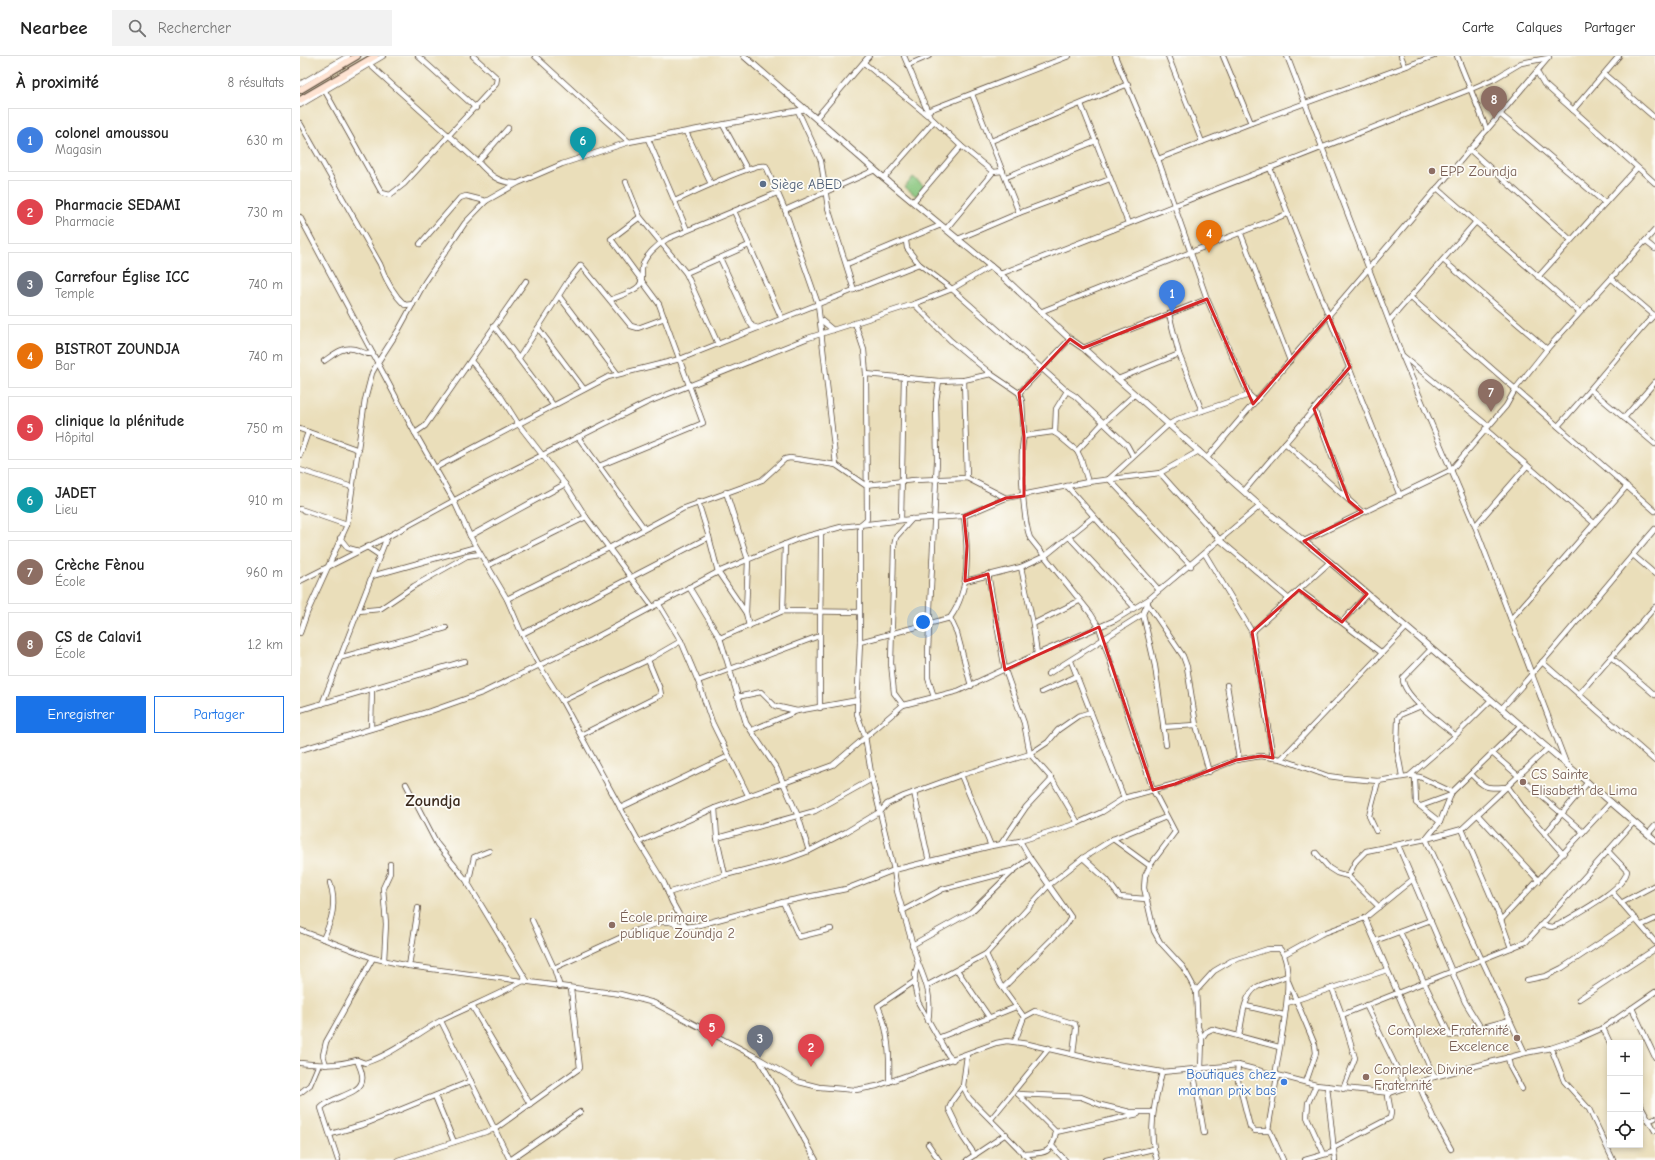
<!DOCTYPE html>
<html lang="fr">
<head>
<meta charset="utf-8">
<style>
	:root { --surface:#fff; --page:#f2f2f2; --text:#222; --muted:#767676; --line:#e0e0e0; --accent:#1a73e8 }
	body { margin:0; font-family:"Comic Neue",sans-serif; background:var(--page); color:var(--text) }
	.controls { position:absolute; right:12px; bottom:12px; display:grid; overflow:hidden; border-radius:0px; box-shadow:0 2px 6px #0003 }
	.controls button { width:36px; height:36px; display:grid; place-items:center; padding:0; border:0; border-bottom:1px solid var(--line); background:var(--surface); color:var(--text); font:20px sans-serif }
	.you { position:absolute; left:623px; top:566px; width:14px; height:14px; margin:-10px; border:3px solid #fff; border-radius:50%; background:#1a73e8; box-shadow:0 0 0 6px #1a73e833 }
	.badge { display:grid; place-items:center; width:26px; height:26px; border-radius:50%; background:var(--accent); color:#fff; font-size:13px; font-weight:700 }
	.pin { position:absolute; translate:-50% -33px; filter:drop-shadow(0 1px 2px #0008) }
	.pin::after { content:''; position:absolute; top:21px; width:14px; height:12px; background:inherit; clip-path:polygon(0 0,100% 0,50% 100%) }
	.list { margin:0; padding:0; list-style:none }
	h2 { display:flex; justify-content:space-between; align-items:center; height:52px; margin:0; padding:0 16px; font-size:17px }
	h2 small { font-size:13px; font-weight:400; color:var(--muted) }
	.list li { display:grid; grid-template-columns:26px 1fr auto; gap:12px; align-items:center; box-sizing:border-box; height:64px; margin:0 8px 8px; padding:0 8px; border:1px solid var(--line); border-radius:0px }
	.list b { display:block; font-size:15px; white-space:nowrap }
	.list p { margin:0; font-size:13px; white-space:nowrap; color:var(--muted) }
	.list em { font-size:13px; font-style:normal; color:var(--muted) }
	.actions { display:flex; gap:8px; padding:12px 16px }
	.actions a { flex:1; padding:9px 0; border:1px solid var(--accent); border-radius:0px; text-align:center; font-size:14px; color:var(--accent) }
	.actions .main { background:var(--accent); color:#fff }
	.icon { flex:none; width:22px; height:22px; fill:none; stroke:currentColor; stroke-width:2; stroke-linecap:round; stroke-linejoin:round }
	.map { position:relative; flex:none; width:1355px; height:1104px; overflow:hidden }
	header { display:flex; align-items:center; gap:24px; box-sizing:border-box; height:56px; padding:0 20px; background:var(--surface); border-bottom:1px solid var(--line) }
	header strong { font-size:19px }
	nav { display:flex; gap:22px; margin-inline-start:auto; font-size:14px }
	.search { width:280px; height:36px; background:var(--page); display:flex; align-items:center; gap:10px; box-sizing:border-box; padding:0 14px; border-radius:0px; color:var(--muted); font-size:15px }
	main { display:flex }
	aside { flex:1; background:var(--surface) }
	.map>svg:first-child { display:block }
	.green { fill:#86c57c; stroke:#60784d }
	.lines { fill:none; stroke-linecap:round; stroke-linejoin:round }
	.minor-casing { stroke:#554535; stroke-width:6 }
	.tertiary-casing { stroke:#554535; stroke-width:7 }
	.secondary-casing { stroke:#554535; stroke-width:8 }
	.minor { stroke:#fff; stroke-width:4.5 }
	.tertiary { stroke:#fff; stroke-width:5.5 }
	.secondary { stroke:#fee3d2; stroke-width:6 }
	.marked { fill:none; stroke:#d62828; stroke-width:3; stroke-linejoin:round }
	.education-dot { fill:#8d6e63; stroke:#fdfcf7; stroke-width:1.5 }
	.service-dot { fill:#5c6f8a; stroke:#fdfcf7; stroke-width:1.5 }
	.shop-dot { fill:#3f7fe0; stroke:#fdfcf7; stroke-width:1.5 }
	.labels { text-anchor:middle; stroke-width:3.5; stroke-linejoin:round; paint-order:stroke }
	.education-label { font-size:14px; fill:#785e54; stroke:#fdfcf7; text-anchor:start }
	.service-label { font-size:14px; fill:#4e5e75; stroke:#fdfcf7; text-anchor:start }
	.shop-label { font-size:14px; fill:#366cbe; stroke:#fdfcf7; text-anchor:end }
	.quarter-label { font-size:16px; font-weight:bold; fill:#3b2a1e; stroke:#fdfcf7 }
</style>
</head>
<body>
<header>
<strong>Nearbee</strong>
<div class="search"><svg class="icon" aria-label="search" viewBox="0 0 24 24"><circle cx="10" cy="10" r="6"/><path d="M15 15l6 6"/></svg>Rechercher</div>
<nav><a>Carte</a><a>Calques</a><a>Partager</a></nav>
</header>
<main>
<aside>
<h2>À proximité<small>8 résultats</small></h2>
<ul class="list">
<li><span class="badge" style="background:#3f7fe0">1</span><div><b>colonel amoussou</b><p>Magasin</p></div><em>630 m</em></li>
<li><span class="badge" style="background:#e0444e">2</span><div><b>Pharmacie SEDAMI</b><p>Pharmacie</p></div><em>730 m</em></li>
<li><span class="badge" style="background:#6b7280">3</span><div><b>Carrefour Église ICC</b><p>Temple</p></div><em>740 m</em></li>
<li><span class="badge" style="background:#e8710a">4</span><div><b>BISTROT ZOUNDJA</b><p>Bar</p></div><em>740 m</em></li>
<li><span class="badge" style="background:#e0444e">5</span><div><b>clinique la plénitude</b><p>Hôpital</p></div><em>750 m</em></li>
<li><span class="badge" style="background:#0f9aa8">6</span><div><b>JADET</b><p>Lieu</p></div><em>910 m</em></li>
<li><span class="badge" style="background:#8d6e63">7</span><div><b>Crèche Fènou</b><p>École</p></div><em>960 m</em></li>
<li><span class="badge" style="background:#8d6e63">8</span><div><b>CS de Calavi1</b><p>École</p></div><em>1.2 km</em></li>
</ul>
<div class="actions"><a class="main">Enregistrer</a><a>Partager</a></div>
</aside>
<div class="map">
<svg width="1355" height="1104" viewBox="0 0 1355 1104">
	<rect width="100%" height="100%" fill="#fdfcf7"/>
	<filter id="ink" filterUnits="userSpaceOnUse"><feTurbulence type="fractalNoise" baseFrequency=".025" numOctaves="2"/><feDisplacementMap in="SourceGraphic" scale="8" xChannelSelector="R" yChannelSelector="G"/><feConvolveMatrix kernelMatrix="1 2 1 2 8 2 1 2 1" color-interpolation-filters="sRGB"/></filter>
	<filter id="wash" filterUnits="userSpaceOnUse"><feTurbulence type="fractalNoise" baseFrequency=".012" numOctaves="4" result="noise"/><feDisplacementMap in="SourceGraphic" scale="16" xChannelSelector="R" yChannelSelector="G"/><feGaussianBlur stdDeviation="0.9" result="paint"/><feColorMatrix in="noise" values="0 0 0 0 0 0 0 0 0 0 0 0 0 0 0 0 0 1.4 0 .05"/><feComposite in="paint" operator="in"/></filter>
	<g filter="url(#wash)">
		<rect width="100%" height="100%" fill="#eadeba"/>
		<polygon class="green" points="613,121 624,130 616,140 605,131"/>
	</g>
	<g filter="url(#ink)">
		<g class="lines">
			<g class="minor-casing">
				<g id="minor">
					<polyline points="118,0 176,52"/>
					<polyline points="235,0 329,86"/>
					<polyline points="604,0 630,61 661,90 693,116"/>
					<polyline points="815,0 858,103 907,243 949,339 956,345"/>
					<polyline points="868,0 902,86"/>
					<polyline points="923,0 951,67"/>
					<polyline points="987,0 1102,299 1175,470 1266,707"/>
					<polyline points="1101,0 1105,10"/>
					<polyline points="1157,0 1187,74"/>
					<polyline points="564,7 627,59"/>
					<polyline points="69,8 178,106"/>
					<polyline points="608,9 629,0"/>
					<polyline points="1237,16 1244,28 1355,127"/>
					<polyline points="1304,18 1355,62"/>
					<polyline points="0,28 48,0"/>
					<polyline points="25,35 82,137 90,139 104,128 196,28 197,22 173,0"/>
					<polyline points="672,38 719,157"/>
					<polyline points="781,48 828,167"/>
					<polyline points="0,49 83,0"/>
					<polyline points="1273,54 1319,0"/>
					<polyline points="498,55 521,105 528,152 554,234"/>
					<polyline points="627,55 769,0"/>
					<polyline points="1201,59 1305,147"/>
					<polyline points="516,62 569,0"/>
					<path d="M 0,67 L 80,208 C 85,222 93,238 105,249 L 113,248"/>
					<polyline points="423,69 447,113"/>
					<path d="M 208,72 L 178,106 C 190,119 198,127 216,127"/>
					<polyline points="386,76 411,128"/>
					<polyline points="348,83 387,174"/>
					<polyline points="691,85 828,28"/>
					<polyline points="1169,93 1271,184"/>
					<polyline points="858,103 951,67 1134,0"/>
					<polyline points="970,112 1100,440"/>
					<polyline points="706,121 796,85"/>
					<polyline points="584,122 634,65"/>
					<polyline points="326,126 340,161 386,217 418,288"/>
					<polyline points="1137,132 1279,256"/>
					<path d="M 375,145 C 387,139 458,105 466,110 L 485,154 L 518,248 L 536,409"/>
					<polyline points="613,146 661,90"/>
					<polyline points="485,154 575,114"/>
					<polyline points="434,155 482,263"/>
					<polyline points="0,161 115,377 154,445 170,480 207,543 222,578 239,609 262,645 339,786 364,827 372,846 386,871"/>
					<polyline points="646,173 693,116 703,115"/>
					<polyline points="941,178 990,305"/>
					<polyline points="658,183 719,157 810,123"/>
					<polyline points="606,185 607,192 619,208 652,233 767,335 775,340 827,389 833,400"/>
					<polyline points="1345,185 1355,193"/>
					<polyline points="120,188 160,142 166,140 186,145"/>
					<polyline points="420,202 449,265 452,270 458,272"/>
					<polyline points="1143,204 1247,293"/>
					<polyline points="547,208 641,169"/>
					<polyline points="386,217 449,189"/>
					<polyline points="700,218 1171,33 1194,23 1221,7 1248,2"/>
					<polyline points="1238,221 1337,112"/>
					<polyline points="1312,223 1355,260"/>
					<polyline points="259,240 317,317"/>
					<polyline points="1110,241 1355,455"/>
					<path d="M 310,244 C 319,240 332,237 339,230 C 344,224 341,219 342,212 C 344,200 357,189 367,183 L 477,137"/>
					<polyline points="614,248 650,284 691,318 719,337 722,345 724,380"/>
					<polyline points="740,256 987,158"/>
					<polyline points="869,258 879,298 902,355"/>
					<polyline points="521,264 533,274"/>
					<polyline points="1090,264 1175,167"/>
					<polyline points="555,267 564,294 566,318 567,463 560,469 560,586 557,652 557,658 565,680 572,723 594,814 597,835 618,907 615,918 615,932 618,946 648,999 653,1004"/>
					<polyline points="194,270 254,350"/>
					<polyline points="238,272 284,333"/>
					<polyline points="783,292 907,243"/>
					<polyline points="1103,300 1188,370"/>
					<polyline points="219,302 268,225 281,209 331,270 338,272 365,262"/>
					<path d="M 24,305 C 33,299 43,290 54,293 C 62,295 65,299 73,298"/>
					<polyline points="171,305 200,339 219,369 265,428 286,461 352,550"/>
					<polyline points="566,318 639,325 664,324 691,318"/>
					<polyline points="818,323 879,298"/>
					<polyline points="664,324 667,422"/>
					<polyline points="1291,334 1355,388"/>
					<polyline points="719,337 770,283"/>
					<polyline points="1014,353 1048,443"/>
					<polyline points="1324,362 1355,326"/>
					<path d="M 1258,370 C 1291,334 1321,295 1354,259"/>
					<polyline points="0,373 59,394"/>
					<polyline points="1185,373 1294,467"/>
					<polyline points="115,377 125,370 226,225"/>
					<polyline points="755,377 756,353 767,335"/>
					<polyline points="278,381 344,472"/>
					<polyline points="985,387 1062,456"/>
					<polyline points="777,395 800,370 834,339"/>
					<polyline points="0,399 8,376"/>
					<polyline points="907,402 1249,1"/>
					<polyline points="299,410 403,367 359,248 311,183 340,161"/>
					<polyline points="135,412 308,321 380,303 619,208"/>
					<polyline points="0,414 52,431"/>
					<polyline points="860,417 921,485 989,543"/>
					<polyline points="809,423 868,369 878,363 949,339"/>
					<polyline points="809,423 891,510"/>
					<path d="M 788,426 L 781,403 L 777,395 L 758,379 L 753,376 L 724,380 C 719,400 723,463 730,482 L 791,558 L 799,571 L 853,734 L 875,776 L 851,808 L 845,820 L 844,832 L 854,875 L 860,886 L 883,911 L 896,935 L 898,971 L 902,982 L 901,1013"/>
					<polyline points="767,430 859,534"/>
					<polyline points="944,435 1050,311"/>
					<polyline points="426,436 448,504 446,557 449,570"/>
					<polyline points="398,446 409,481 418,516 446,557"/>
					<polyline points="0,453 47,469"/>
					<polyline points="601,464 604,321"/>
					<polyline points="1175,470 1227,410"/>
					<polyline points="170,480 265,428"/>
					<polyline points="769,481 834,551"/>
					<polyline points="40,482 48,492 59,495"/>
					<polyline points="1004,485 1151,414 1206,350 1216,332 1247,293 1355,174"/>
					<polyline points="67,491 79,499"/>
					<polyline points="905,498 952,576 973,702"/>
					<polyline points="1333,499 1355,518"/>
					<polyline points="187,510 286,461"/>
					<polyline points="721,511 733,568 737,598"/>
					<polyline points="688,518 705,614 724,667 730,698 752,723 778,767"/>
					<polyline points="72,520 176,491"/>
					<polyline points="0,525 87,481 177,432 346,347 508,282 614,248 652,233 691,210"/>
					<polyline points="665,525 721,511 745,500 793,461"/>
					<polyline points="389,531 420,582 446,667 477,713 498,760 509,795"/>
					<polyline points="999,534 1082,597"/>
					<polyline points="207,543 311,491 382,453 462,424 485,403 490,402 536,409 565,429 614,424 667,422 706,442"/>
					<polyline points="358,547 381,585 398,625 412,666 448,739"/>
					<polyline points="847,547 883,600 887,611 896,669 909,716"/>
					<polyline points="58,555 80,553 114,530 167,500 180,498"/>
					<polyline points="483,555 485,488"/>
					<polyline points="843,558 855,610 866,689"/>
					<polyline points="650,562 657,577 671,630"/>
					<polyline points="1211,563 1327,430"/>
					<polyline points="1042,566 1067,538"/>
					<polyline points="733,568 779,545"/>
					<polyline points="952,576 1030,506"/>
					<polyline points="0,577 7,557 47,469 65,344 72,317 78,306 98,275 125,226 165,167 186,145 218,127 262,108 329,86 506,53"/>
					<polyline points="222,578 409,481"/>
					<polyline points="420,582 483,555 559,556"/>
					<path d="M 560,586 L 650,562 C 671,533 668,493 664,460"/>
					<path d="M 1131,593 L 1103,622 C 1101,639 1143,669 1155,679"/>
					<polyline points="1311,601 1355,639"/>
					<polyline points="39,602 146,572"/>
					<polyline points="771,605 824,742"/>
					<polyline points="1242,606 1355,705"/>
					<polyline points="748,618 843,558 848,546"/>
					<polyline points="398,625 519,580"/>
					<polyline points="927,629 939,703"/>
					<polyline points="742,636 777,620"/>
					<polyline points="1279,638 1355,551"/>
					<polyline points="437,641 461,636 475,650 497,655"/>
					<polyline points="634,641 628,622 628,595 637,404 636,345 639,325"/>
					<polyline points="262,645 348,604 381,585"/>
					<polyline points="22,648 87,481"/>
					<polyline points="603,649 594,637 591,607 594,490 596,481 612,463"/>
					<path d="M 520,652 C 519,593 521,535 521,476"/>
					<path d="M 1201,653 C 1254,595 1303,533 1355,473"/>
					<polyline points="0,654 165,605"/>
					<polyline points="863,671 896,669"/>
					<polyline points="71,672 72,634"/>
					<polyline points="452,674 497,655 558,644"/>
					<polyline points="281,679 361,639 360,633 348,604"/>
					<polyline points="0,694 131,655 182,637 291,584 418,516 500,482 541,471 612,463 664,460 706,442 788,426 860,417 899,395"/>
					<polyline points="1192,697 1283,776"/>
					<polyline points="981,703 1106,572"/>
					<path d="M 1171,718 C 1186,734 1187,732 1208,731 L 1226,756 L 1263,798"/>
					<polyline points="661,719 691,790"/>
					<polyline points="1102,720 1097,693 1098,662 1102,658 1121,650"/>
					<polyline points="1112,720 1120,721 1152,736"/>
					<polyline points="1115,721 1116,747 1140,766"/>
					<polyline points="106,728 137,788 166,824 227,925"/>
					<polyline points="614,736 629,806"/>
					<polyline points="1121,750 1151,739"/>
					<polyline points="320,752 429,700"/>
					<polyline points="415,752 417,782 425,819"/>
					<polyline points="1178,759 1239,825"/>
					<polyline points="1162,773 1201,864 1211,892"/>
					<polyline points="1076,775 1069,760 1078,725"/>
					<polyline points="1245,778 1288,726"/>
					<polyline points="1348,778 1355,770"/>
					<polyline points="417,782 515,755 572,723"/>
					<polyline points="813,783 850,810"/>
					<polyline points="1126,783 1225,997"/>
					<polyline points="1126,783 1140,766 1152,736 1220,670"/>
					<polyline points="339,786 415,752 533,709 603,649 658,635 737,598 815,564 849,543 960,450"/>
					<polyline points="701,788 726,751 752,723"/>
					<polyline points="1098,789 1165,946 1181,972"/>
					<polyline points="1016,797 1029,812 1037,817 1048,820 1079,851"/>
					<polyline points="783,802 807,824 820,841 846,843"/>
					<polyline points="1048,820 1056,805 1066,795 1126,783 1162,773 1248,692"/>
					<polyline points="168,828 174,801 189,795"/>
					<polyline points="1312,836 1355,886"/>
					<polyline points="368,837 425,819 488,803 509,795 546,776 581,755 587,748 604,740 661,719 730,698 748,686 758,674 778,660 791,656"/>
					<polyline points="483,846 499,881 531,873"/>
					<polyline points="1321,847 1355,829"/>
					<polyline points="602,855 643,833 712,815"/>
					<polyline points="1065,862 1134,1021"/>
					<polyline points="232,864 254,912 260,931"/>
					<polyline points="1201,864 1311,746"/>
					<path d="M 1241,869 L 1252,871 L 1260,868 C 1276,858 1325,833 1327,815 L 1308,795"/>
					<polyline points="1342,869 1355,863"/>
					<polyline points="0,874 73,902 109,910 320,938 354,947 458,1002 499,1026 519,1031 556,1034 577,1030 696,987 707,985 728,988 805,1006 862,1016 938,1009 1016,1029 1090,1037 1134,1021 1225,997 1251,992 1278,983 1303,972 1355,936"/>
					<polyline points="1100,876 1150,980 1210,964"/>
					<path d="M 23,883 C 32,864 37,847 30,827"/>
					<polyline points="1075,885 1131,864"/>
					<polyline points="612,889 671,856 713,815 730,802 720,785"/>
					<polyline points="686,898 700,928 724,961"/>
					<polyline points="985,898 1021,878 1065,862 1113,823"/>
					<polyline points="84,904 86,868 83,832 90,817 90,808"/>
					<path d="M 618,907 C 627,928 632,942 628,965"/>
					<polyline points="109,910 118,852"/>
					<polyline points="254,912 337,874 362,866 370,866 386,871 399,869 483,846 546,833 594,814 691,790 720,785 778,767 802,756 824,742 875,728 936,704 961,700 981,703 1028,720 1043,722 1078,725 1109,720 1153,682 1191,644"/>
					<polyline points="657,914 689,961"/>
					<polyline points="1227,924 1246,920 1262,912 1336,863"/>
					<polyline points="988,925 1015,989 1016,997 1006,1026"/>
					<polyline points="628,929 686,898 749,829 783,802 813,783 866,761"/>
					<polyline points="703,932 767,868 771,861 730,802"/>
					<polyline points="1032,932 1042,959 1055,1002 1043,1033"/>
					<path d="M 896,935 L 914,915 L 931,905 L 968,893 L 980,893 C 998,913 979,992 975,1020"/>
					<polyline points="1279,943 1355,893"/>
					<polyline points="987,947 1087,914"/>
					<polyline points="1066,949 1106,1031"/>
					<polyline points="172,950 230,1048"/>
					<polyline points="946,950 984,959"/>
					<polyline points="1332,952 1355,1001"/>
					<polyline points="1042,959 1226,886 1334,766"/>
					<polyline points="141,965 210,1104"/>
					<polyline points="1303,972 1310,987"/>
					<path d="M 939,980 C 942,966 943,939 957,931 C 966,926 977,924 987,920"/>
					<polyline points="638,982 716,951"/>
					<polyline points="902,982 906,976 912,973 979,991"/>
					<polyline points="715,985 724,961 735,955 741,957 775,968 776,972 773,998"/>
					<polyline points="1251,992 1264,1025 1289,1053 1313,1104"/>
					<polyline points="667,999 663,1030 669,1042 730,1104"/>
					<polyline points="1208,1001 1210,1011 1222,1033"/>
					<polyline points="459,1003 516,1104"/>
					<path d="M 0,1007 C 22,1009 35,1010 57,1004 L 65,1007 C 93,998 115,979 140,965 C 168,951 197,940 223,925"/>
					<polyline points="26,1009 23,999 26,986 73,902"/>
					<polyline points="938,1009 937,1020 950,1071 955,1075 970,1075 983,1104"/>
					<polyline points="893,1013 904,1077"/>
					<path d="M 589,1026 C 590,1001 589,973 578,950 L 615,925"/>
					<polyline points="1118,1027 1133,1061 1151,1093"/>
					<polyline points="1016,1029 1008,1047 1007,1061 1024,1098"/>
					<polyline points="663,1030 652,1045 649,1053 662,1080 675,1099"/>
					<polyline points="1027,1030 1035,1104"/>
					<polyline points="0,1037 10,1029 18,1010"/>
					<polyline points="718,1038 781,1041 801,1049 830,1056 853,1056"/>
					<polyline points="718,1038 756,1076"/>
					<polyline points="135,1040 154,1086"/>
					<polyline points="1340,1048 1355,1075"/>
					<polyline points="691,1063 749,992"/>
					<polyline points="1348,1065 1355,1062"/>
					<polyline points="968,1074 977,1020"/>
					<polyline points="756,1076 838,1058"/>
					<polyline points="31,1078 65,1068 171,1025"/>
					<polyline points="628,1088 639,1104"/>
					<polyline points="752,1090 765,1104"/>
					<polyline points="1033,1092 1090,1062 1091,1057 1088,1040 1090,1037"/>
					<path d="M 723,1098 C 742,1097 752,1100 756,1076"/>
					<path d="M 38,1104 L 21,1052 C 30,1041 59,1039 62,1025 C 64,1018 59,1010 57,1004"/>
					<polyline points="98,1104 195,1073 280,1012 271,933"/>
					<polyline points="210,1104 280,1056"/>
					<polyline points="667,1104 706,1078"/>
					<polyline points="806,1104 853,1093"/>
					<path d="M 857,1104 C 847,1075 855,1044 862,1016"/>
					<polyline points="1005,1104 1033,1096"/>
				</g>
			</g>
			<g class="tertiary-casing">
				<polyline id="tertiary" points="444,0 584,122 700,218 770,283 783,292 960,450 1030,506 1355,784"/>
			</g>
			<g class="secondary-casing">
				<g id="secondary">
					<polyline points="0,34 57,0"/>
					<polyline points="0,44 75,0"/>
				</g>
			</g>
			<use href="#minor" class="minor"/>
			<use href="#tertiary" class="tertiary"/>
			<use href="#secondary" class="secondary"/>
		</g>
	</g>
	<path class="marked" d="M 907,243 L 953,348 L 1029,260 L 1050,311 L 1014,353 L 1049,445 L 1062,456 L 1004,485 L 1067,538 L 1042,566 L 999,534 L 952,576 L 973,702 L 961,700 L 936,704 L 875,728 L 853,734 L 799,571 L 705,614 L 688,518 L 665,525 L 667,490 L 664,460 L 706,442 L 724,440 L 724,380 L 719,337 L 770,283 L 783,292 Z"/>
	<g class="education-dot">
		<circle cx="1132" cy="115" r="4"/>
		<circle cx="1223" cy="726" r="4"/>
		<circle cx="312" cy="869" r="4"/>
		<circle cx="1217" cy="982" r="4"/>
		<circle cx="1066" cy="1021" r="4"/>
	</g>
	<circle class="service-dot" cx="463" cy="128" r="4"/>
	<circle class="shop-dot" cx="984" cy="1026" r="4"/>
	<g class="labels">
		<g class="education-label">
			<text x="1140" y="120">EPP Zoundja</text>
			<text x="1231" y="723">CS Sainte<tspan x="1231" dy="16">Elisabeth de Lima</tspan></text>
			<text x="320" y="866">École primaire<tspan x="320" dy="16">publique Zoundja 2</tspan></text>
			<text x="1209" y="979" text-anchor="end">Complexe Fraternité<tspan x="1209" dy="16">Excelence</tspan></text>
			<text x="1074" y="1018">Complexe Divine<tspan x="1074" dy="16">Fraternité</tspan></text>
		</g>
		<g class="service-label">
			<text x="471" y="133">Siège ABED</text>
		</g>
		<g class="shop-label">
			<text x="976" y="1023">Boutiques chez<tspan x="976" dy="16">maman prix bas</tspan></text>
		</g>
		<g class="quarter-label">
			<text x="133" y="750">Zoundja</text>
		</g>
	</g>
</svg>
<div class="controls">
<button>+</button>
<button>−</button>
<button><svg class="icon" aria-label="locate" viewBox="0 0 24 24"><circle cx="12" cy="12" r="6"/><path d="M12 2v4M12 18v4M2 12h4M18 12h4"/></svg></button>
</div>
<div class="you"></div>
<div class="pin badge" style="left:872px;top:257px;background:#3f7fe0">1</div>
<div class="pin badge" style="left:511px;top:1011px;background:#e0444e">2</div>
<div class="pin badge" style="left:460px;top:1002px;background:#6b7280">3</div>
<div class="pin badge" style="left:909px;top:197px;background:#e8710a">4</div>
<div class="pin badge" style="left:412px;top:991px;background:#e0444e">5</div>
<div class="pin badge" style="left:283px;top:104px;background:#0f9aa8">6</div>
<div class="pin badge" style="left:1191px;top:356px;background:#8d6e63">7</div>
<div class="pin badge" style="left:1194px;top:63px;background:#8d6e63">8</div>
</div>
</main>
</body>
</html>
